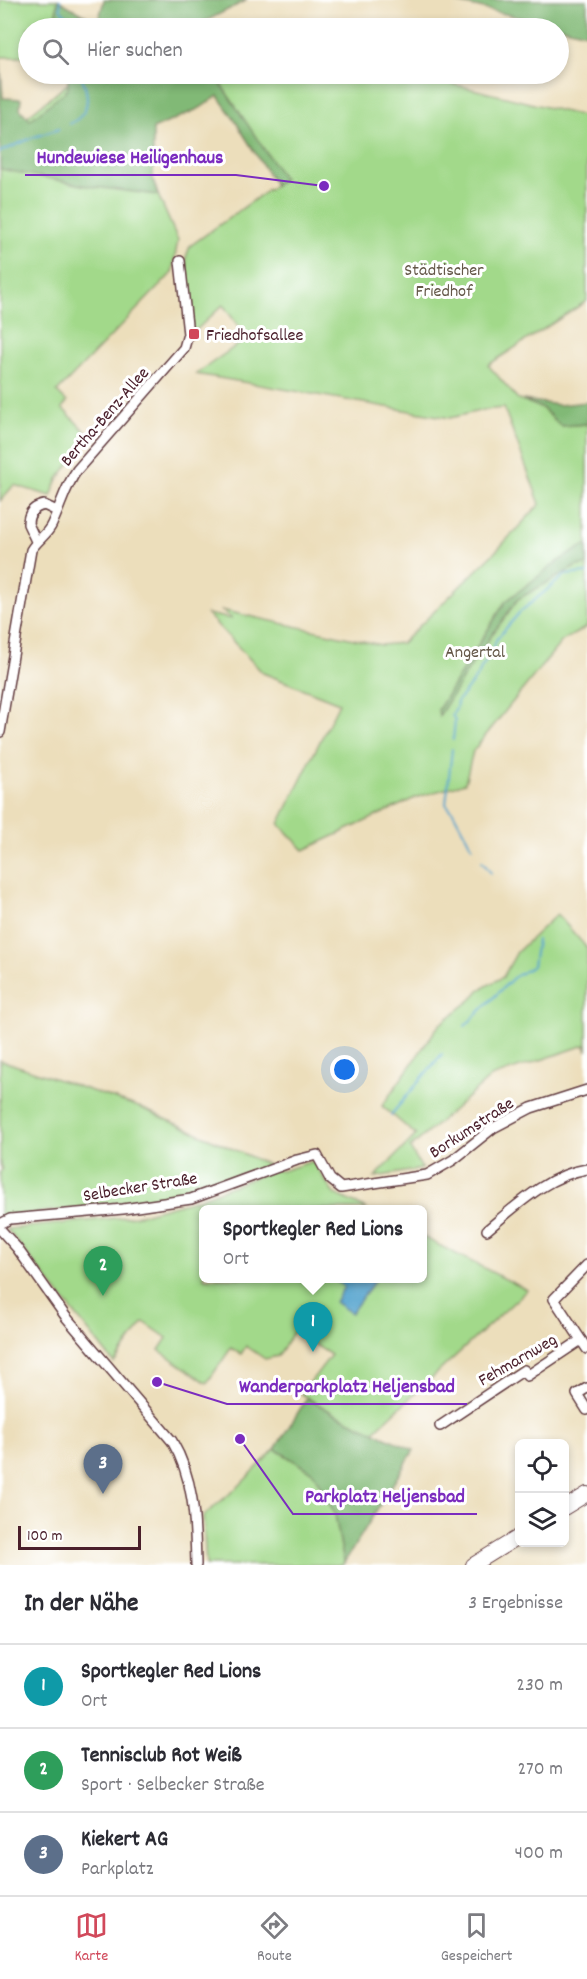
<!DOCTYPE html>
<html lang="de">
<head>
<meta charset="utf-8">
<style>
	:root { --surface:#fff; --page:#f7f7f7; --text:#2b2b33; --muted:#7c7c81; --line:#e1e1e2; --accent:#d1495b }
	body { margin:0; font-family:Dekko,sans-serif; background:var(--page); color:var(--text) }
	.controls { position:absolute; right:18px; bottom:18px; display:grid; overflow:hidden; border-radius:9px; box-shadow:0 3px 9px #0003 }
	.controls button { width:54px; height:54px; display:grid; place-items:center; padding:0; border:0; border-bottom:2px solid var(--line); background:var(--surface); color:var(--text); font:30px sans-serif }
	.scale { position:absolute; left:18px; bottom:15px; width:123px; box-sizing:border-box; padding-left:6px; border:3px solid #4a1f2b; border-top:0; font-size:16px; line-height:21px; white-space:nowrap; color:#4a1f2b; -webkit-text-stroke:4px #fff; paint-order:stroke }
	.you { position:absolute; left:345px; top:1070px; width:21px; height:21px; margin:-15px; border:4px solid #fff; border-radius:50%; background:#1a73e8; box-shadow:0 0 0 9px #1a73e833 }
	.badge { display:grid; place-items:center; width:39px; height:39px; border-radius:50%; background:var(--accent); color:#fff; font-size:20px; font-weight:700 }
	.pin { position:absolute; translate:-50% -50px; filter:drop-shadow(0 2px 3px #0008) }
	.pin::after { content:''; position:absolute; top:32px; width:21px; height:18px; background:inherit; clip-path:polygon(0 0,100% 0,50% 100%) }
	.popup { position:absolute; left:199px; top:1205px; width:228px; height:78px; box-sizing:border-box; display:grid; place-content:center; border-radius:9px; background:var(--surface); filter:drop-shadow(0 2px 4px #0005); font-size:20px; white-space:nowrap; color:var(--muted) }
	.popup b { font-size:22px; color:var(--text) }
	.popup::after { content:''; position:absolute; left:50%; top:100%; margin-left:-12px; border:12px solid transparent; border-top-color:var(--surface) }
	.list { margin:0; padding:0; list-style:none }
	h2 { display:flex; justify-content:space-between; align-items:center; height:78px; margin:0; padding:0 24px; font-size:26px }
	h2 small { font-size:20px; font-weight:400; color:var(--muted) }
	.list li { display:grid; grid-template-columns:39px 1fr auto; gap:18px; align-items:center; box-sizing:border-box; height:84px; padding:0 24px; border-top:2px solid var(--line) }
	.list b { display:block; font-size:22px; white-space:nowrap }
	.list p { margin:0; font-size:20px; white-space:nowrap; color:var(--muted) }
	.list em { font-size:20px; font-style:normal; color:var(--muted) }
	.icon { flex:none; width:33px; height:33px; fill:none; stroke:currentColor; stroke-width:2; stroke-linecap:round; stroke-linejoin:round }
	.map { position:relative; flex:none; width:587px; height:1565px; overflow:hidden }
	.search { position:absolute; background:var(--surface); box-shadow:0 3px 9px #0003; left:18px; right:18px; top:18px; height:66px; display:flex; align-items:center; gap:15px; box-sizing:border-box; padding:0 21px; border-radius:33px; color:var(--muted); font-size:22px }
	.sheet { height:330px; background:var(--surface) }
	nav { display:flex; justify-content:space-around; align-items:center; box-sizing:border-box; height:84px; border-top:2px solid var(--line); background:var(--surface); font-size:16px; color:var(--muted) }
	nav a { display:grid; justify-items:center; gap:3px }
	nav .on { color:var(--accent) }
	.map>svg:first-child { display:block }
	.green { fill:#a2d98a; stroke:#767c5a; stroke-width:1.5 }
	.forest { fill:#81b976; stroke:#666c50; stroke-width:1.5 }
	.water { fill:#52a3cd; stroke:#4e617c; stroke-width:1.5 }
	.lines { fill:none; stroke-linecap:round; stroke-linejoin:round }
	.stream { stroke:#52a3cd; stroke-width:2 }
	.minor-casing { stroke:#623c41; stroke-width:12 }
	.primary-casing { stroke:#623c41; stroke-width:16 }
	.minor { stroke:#fff; stroke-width:9 }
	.primary { stroke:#fff; stroke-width:14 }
	.poi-dot { fill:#d1495b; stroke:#fff; stroke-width:2 }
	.labels { text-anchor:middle; stroke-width:6; stroke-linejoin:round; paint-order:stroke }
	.park-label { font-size:18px; fill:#645748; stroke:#fff }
	.poi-label { font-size:18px; fill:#4a1f2b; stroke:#fff; text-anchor:start }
	.street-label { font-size:18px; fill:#4a1f2b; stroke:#fff }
	.leader { fill:none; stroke:#7b2cbf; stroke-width:2 }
	.callout-dot { fill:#7b2cbf; stroke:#fff; stroke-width:2 }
	.callout-label { font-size:20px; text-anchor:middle; font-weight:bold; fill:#7b2cbf; stroke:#fff; stroke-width:6; stroke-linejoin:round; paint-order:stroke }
</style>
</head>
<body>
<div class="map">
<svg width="587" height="1565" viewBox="0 0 587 1565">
	<rect width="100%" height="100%" fill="#fff"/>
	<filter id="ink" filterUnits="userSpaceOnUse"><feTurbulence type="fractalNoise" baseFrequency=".0167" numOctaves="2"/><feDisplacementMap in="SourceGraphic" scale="12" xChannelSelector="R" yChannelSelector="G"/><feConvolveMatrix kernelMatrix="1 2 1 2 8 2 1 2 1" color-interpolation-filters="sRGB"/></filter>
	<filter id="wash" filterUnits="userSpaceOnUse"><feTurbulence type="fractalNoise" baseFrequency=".008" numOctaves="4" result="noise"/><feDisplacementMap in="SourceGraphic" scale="24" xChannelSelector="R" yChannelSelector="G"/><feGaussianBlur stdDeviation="1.35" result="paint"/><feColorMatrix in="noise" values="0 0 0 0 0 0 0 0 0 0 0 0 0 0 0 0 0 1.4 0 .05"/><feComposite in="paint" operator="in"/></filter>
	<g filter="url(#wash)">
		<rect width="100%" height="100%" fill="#ecdebb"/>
		<g class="green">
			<polygon points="0,0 58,0 54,28 28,28 28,57 0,57"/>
			<polygon points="80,74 149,193 158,195 178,240 172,273 57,392 67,402 62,408 90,436 58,479 51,496 14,485 0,501 0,148 24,119"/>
			<polygon points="214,74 411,74 587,117 587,301 488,365 518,399 542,408 561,426 587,424 587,627 562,641 473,751 465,783 415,798 304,850 279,824 339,703 263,673 207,614 232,619 221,610 381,645 402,643 498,549 540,504 504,408 484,410 450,418 196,374 247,338 223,305 192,334 186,257 190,246 283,179"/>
			<polygon points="557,914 587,948 587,1051 585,1045 491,1077 410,1148 422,1169 375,1177 416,1135 382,1106 439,1025 472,999 479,990 503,977 517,952"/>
			<polygon points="0,1060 139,1107 269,1165 173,1196 86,1208 0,1216 0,1172 2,1170 0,1164"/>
			<polygon points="313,1161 333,1193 367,1209 204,1210 204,1278 422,1278 423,1237 527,1290 373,1432 333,1413 301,1394 331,1355 294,1331 278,1356 265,1359 246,1346 241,1354 231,1348 207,1383 159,1350 167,1338 144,1322 114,1363 7,1229 135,1216 198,1199 274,1170 282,1171"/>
			<polygon points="275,1449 313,1472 335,1514 344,1563 342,1565 206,1565 203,1516 239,1486"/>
		</g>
		<g class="forest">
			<polygon points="58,0 98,23 104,0 247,0 192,28 54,28"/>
			<polygon points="445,0 587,0 587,33"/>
			<polygon points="0,57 3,98 21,99 20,109 30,120 68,89 68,76 58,74 214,74 284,179 275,185 234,119 218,96 200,108 153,129 153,179 158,195 87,186 0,169"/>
			<polygon points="523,400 559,405 587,402 587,424 561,426 542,408"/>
			<polygon points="587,544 587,565 577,566 518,599 479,653 439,716 438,710 505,602 558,561"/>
			<polygon points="307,1398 333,1413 414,1450 344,1563 335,1514 313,1472 275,1449"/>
		</g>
		<polygon class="water" points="333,1279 376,1279 351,1313 335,1302 344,1287"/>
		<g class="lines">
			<g class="stream">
				<polyline points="60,0 61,10 73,21 76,28"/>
				<path d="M 69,124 C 90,115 90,97 82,78"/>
				<polyline points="0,152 34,137 59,129"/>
				<polyline points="453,740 455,720 452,715 456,709 457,702 479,674 481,668 492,653 496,640 520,612 565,575 587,573"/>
				<polyline points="452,749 446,804 453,812 472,847"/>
				<polyline points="482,861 491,873"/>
				<polyline points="465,1026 513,978 533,966 537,940"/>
				<polyline points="391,1115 442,1054"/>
			</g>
		</g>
	</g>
	<g filter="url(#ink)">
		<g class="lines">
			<g class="minor-casing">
				<g id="minor">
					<path d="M 36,541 L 28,524 C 28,513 34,507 44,505 L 57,511"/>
					<path d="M 0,732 L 31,550 C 37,540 48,534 52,524 C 61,505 65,487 77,470 L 184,348 L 188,334 L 180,261"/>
					<polyline points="0,1224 10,1219 123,1209 191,1199 297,1160 317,1155 330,1179 341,1188 427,1175 453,1160 493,1128 531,1108 587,1090"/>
					<path d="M 0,1229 L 17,1248 L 66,1317 L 172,1441 C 195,1480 195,1521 196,1565"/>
					<path d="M 487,1230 C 516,1206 548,1175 587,1169"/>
					<polyline points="587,1265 554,1299 587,1349"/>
					<polyline points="587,1388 577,1394 587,1410"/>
					<polyline points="440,1426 524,1370 527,1376 581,1340"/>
				</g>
			</g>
			<g class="primary-casing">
				<g id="primary">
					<polyline points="564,1508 587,1494"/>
					<polyline points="473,1565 520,1536"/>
				</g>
			</g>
			<use href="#minor" class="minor"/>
			<use href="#primary" class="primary"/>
		</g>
	</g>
	<rect class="poi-dot" x="188" y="328" width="12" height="12" rx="3"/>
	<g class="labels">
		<g class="park-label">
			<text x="444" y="275">Städtischer<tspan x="444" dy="21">Friedhof</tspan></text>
			<text x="475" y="657">Angertal</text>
		</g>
		<g class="poi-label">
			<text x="206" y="340">Friedhofsallee</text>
		</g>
		<g class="street-label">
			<text transform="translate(104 416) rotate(-49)" y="6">Bertha-Benz-Allee</text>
			<text transform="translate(471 1127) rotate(-33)" y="6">Borkumstraße</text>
			<text transform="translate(140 1186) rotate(-9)" y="6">Selbecker Straße</text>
			<text transform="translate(517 1359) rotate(-30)" y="6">Fehmarnweg</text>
		</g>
	</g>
	<path class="leader" d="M324 186L236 175H25M157 1382L227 1404H467M240 1439L293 1514H477"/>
	<g class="callout-dot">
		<circle cx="324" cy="186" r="6"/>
		<circle cx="157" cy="1382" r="6"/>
		<circle cx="240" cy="1439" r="6"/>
	</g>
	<g class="callout-label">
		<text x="130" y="163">Hundewiese Heiligenhaus</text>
		<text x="347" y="1392">Wanderparkplatz Heljensbad</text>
		<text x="385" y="1502">Parkplatz Heljensbad</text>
	</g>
</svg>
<div class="controls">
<button><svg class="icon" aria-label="locate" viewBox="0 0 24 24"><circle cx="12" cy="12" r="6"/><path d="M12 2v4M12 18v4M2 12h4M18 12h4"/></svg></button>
<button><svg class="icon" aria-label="layers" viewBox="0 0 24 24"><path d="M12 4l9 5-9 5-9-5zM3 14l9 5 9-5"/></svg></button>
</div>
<div class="scale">100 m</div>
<div class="you"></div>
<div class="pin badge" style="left:313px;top:1352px;background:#0f9aa8">1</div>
<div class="popup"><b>Sportkegler Red Lions</b>Ort</div>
<div class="pin badge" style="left:103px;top:1296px;background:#2e9e5b">2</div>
<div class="pin badge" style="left:103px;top:1494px;background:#5c6f8a">3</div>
<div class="search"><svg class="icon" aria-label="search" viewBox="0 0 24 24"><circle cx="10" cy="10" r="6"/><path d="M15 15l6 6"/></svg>Hier suchen</div>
</div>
<section class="sheet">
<h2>In der Nähe<small>3 Ergebnisse</small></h2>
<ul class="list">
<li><span class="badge" style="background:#0f9aa8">1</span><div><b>Sportkegler Red Lions</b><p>Ort</p></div><em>230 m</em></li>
<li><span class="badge" style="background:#2e9e5b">2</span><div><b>Tennisclub Rot Weiß</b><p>Sport · Selbecker Straße</p></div><em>270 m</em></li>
<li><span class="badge" style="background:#5c6f8a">3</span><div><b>Kiekert AG</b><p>Parkplatz</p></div><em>400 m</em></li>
</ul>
</section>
<nav>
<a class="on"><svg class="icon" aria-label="map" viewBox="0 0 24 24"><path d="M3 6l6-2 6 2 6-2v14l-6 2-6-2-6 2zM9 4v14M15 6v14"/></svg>Karte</a>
<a><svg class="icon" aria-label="directions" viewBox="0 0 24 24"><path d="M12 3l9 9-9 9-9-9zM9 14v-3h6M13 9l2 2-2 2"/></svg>Route</a>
<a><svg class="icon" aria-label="saved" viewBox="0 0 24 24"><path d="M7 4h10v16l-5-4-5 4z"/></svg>Gespeichert</a>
</nav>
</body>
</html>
